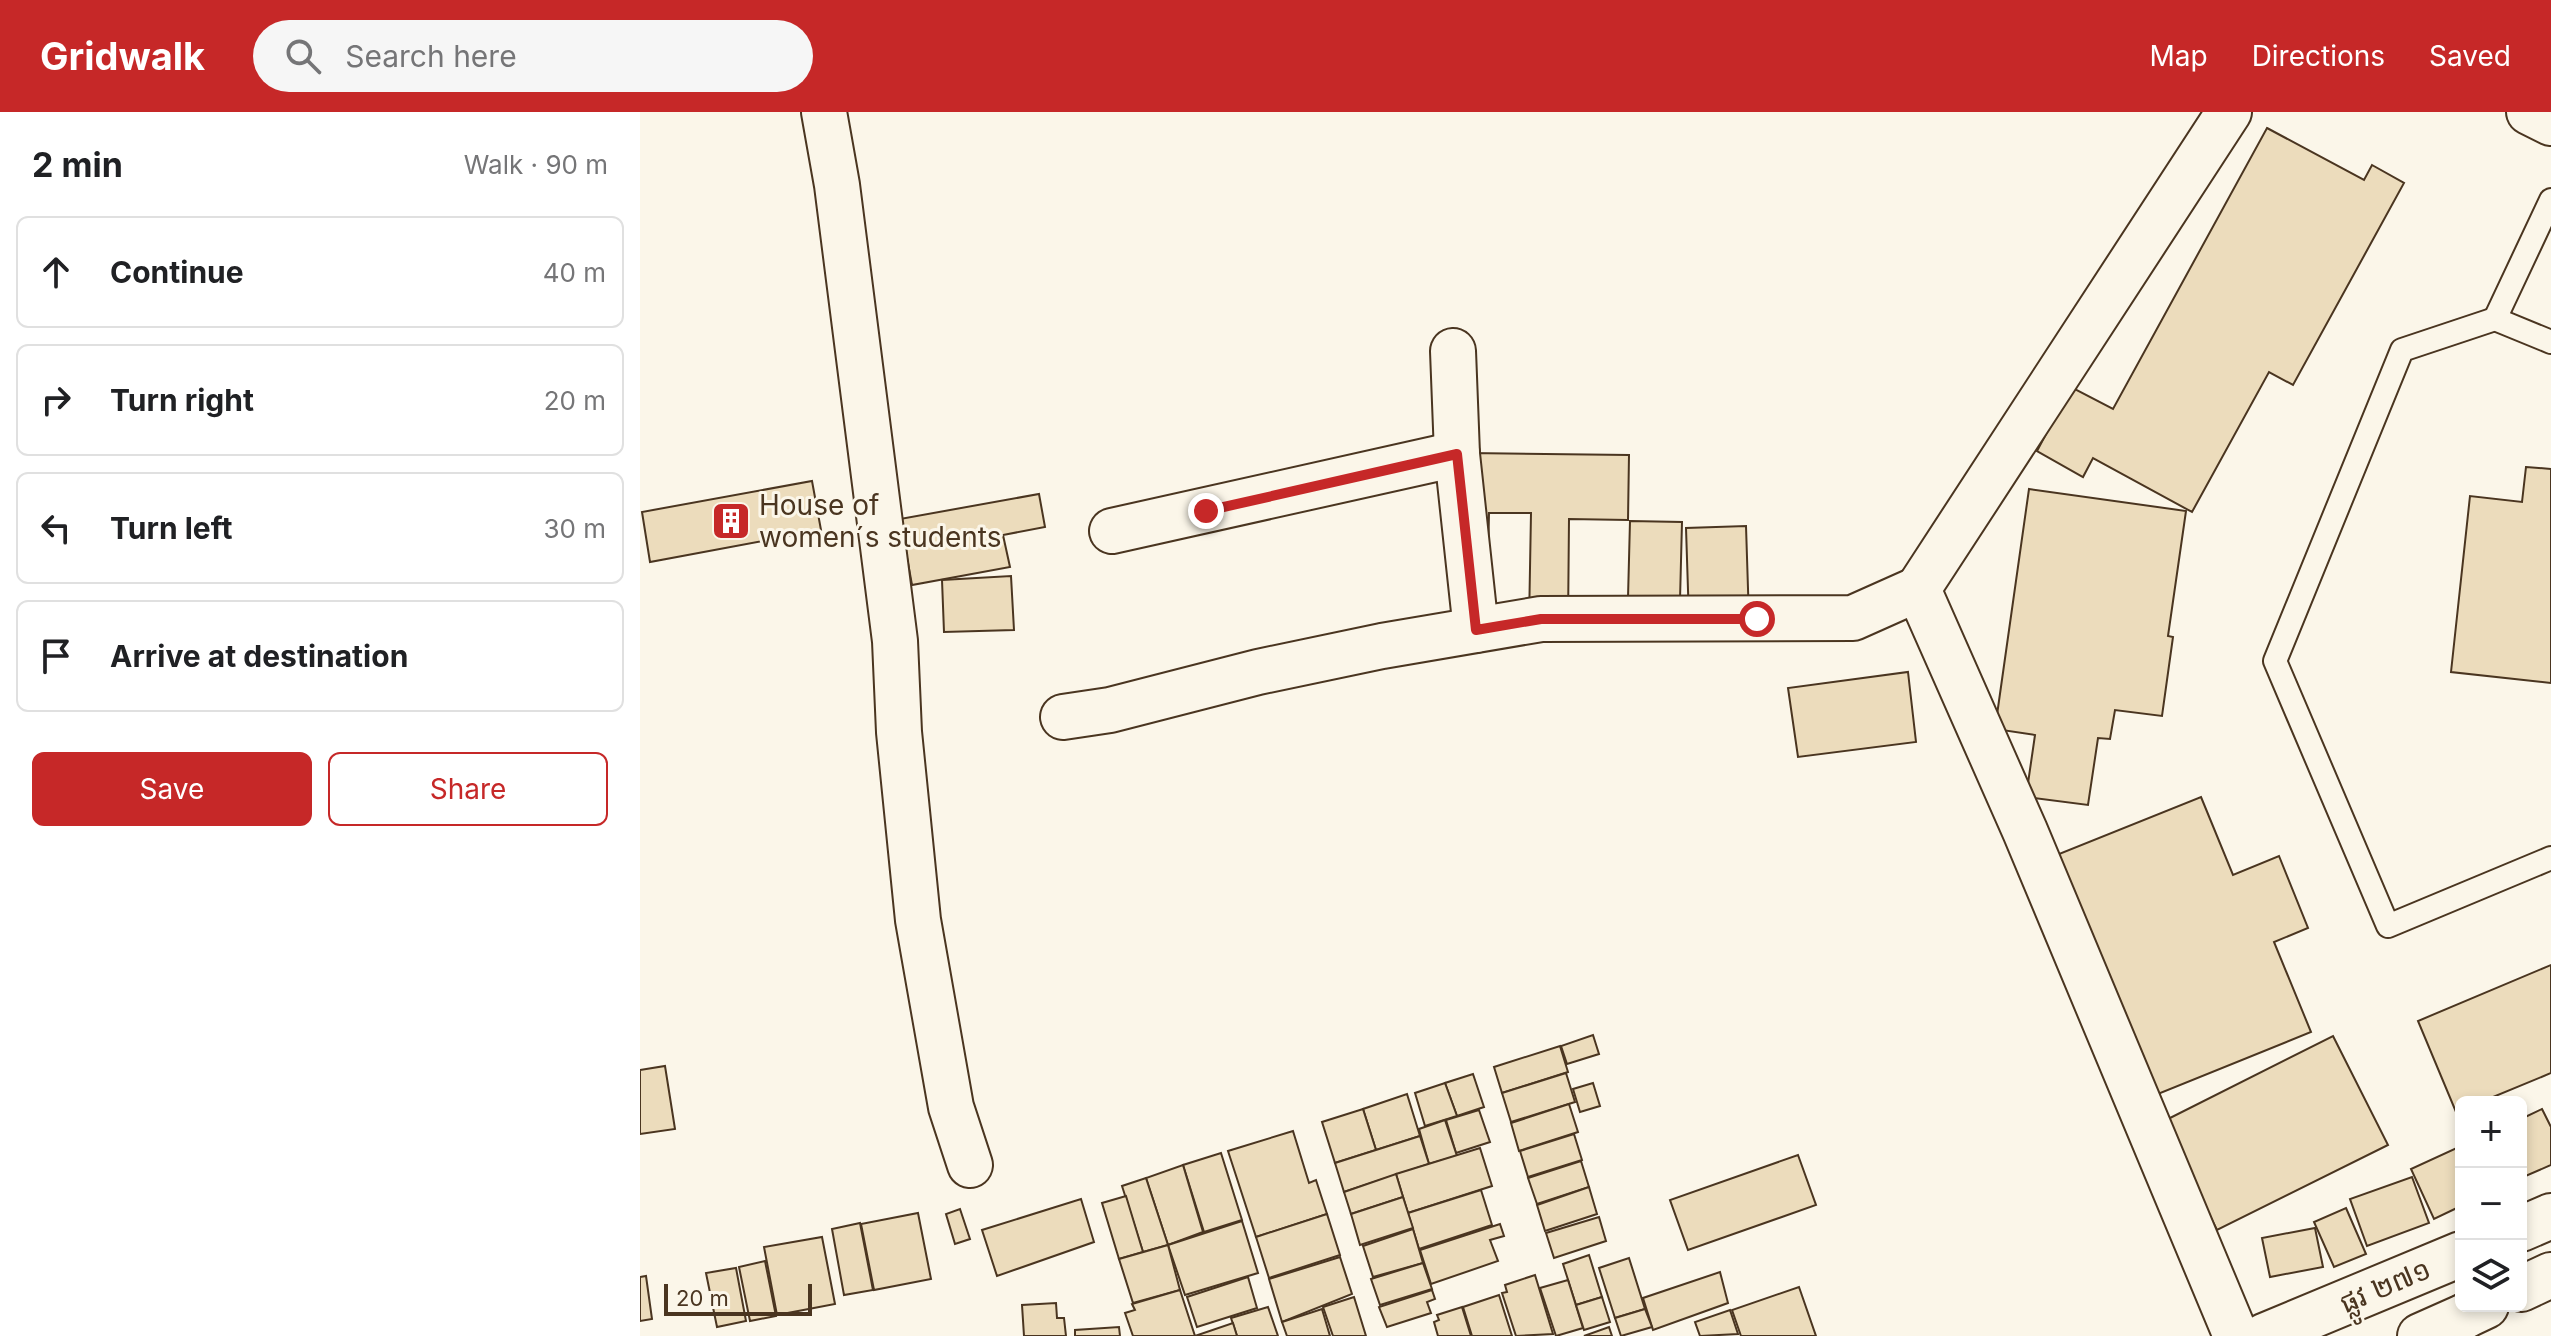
<!DOCTYPE html>
<html lang="en">
<head>
<meta charset="utf-8">
<style>
	:root { --surface:#fff; --page:#f6f6f6; --text:#202124; --muted:#757577; --line:#e0e0e0; --accent:#c62828 }
	body { margin:0; font-family:Inter,"Noto Sans Khmer",sans-serif; background:var(--page); color:var(--text) }
	.controls { position:absolute; right:24px; bottom:24px; display:grid; overflow:hidden; border-radius:12px; box-shadow:0 4px 12px #0003 }
	.controls button { width:72px; height:72px; display:grid; place-items:center; padding:0; border:0; border-bottom:2px solid var(--line); background:var(--surface); color:var(--text); font:40px sans-serif }
	.scale { position:absolute; left:24px; bottom:20px; width:148px; box-sizing:border-box; padding-left:8px; border:4px solid #4a3520; border-top:0; font-size:22px; line-height:28px; white-space:nowrap; color:#4a3520; -webkit-text-stroke:6px #fbf6e9; paint-order:stroke }
	.stop { position:absolute; width:24px; height:24px; margin:-18px; border:6px solid #c62828; border-radius:50%; background:#fff }
	.stop.end { background:#c62828; border-color:#fff; box-shadow:0 2px 8px #0008 }
	.list { margin:0; padding:0; list-style:none }
	h2 { display:flex; justify-content:space-between; align-items:center; height:104px; margin:0; padding:0 32px; font-size:34px }
	h2 small { font-size:26px; font-weight:400; color:var(--muted) }
	.list li { display:grid; grid-template-columns:52px 1fr auto; gap:24px; align-items:center; box-sizing:border-box; height:112px; margin:0 16px 16px; padding:0 16px; border:2px solid var(--line); border-radius:12px }
	.list b { display:block; font-size:30px; white-space:nowrap }
	.list em { font-size:26px; font-style:normal; color:var(--muted) }
	.actions { display:flex; gap:16px; padding:24px 32px }
	.actions a { flex:1; padding:18px 0; border:2px solid var(--accent); border-radius:12px; text-align:center; font-size:28px; color:var(--accent) }
	.actions .main { background:var(--accent); color:#fff }
	.icon { flex:none; width:44px; height:44px; fill:none; stroke:currentColor; stroke-width:2; stroke-linecap:round; stroke-linejoin:round }
	.map { position:relative; flex:none; width:1911px; height:1224px; overflow:hidden }
	header { display:flex; align-items:center; gap:48px; box-sizing:border-box; height:112px; padding:0 40px; background:var(--accent); color:#fff }
	header strong { font-size:38px }
	nav { display:flex; gap:44px; margin-inline-start:auto; font-size:28px }
	.search { width:560px; height:72px; background:var(--page); display:flex; align-items:center; gap:20px; box-sizing:border-box; padding:0 28px; border-radius:44px; color:var(--muted); font-size:30px }
	main { display:flex }
	aside { flex:1; background:var(--surface) }
	.map>svg:first-child { display:block }
	.building { fill:#ecdcbc; stroke:#4a3520; stroke-width:2 }
	.lines { fill:none; stroke-linecap:round; stroke-linejoin:round }
	.service-casing { stroke:#4a3520; stroke-width:26 }
	.minor-casing { stroke:#4a3520; stroke-width:48 }
	.primary-casing { stroke:#4a3520; stroke-width:48 }
	.trunk-casing { stroke:#4a3520; stroke-width:48 }
	.service { stroke:#fbf6e9; stroke-width:22 }
	.minor { stroke:#fbf6e9; stroke-width:44 }
	.primary { stroke:#fbf6e9; stroke-width:44 }
	.trunk { stroke:#fbf6e9; stroke-width:44 }
	.route { stroke:#c62828; stroke-width:10 }
	.labels { text-anchor:middle; stroke-width:6; stroke-linejoin:round; paint-order:stroke }
	.poi-label { font-size:28px; fill:#4a3520; stroke:#fbf6e9; text-anchor:start }
	.street-label { font-size:28px; fill:#4a3520; stroke:#fbf6e9 }
</style>
</head>
<body>
<header>
<strong>Gridwalk</strong>
<div class="search"><svg class="icon" aria-label="search" viewBox="0 0 24 24"><circle cx="10" cy="10" r="6"/><path d="M15 15l6 6"/></svg>Search here</div>
<nav><a>Map</a><a>Directions</a><a>Saved</a></nav>
</header>
<main>
<aside>
<h2>2 min<small>Walk · 90 m</small></h2>
<ul class="list">
<li><svg class="icon" aria-label="ahead" viewBox="0 0 24 24"><path d="M12 20V5M6 11l6-6 6 6"/></svg><div><b>Continue</b></div><em>40 m</em></li>
<li><svg class="icon" aria-label="right" viewBox="0 0 24 24"><path d="M7 20v-9h11M14 6l5 5-5 5"/></svg><div><b>Turn right</b></div><em>20 m</em></li>
<li><svg class="icon" aria-label="left" viewBox="0 0 24 24"><path d="M17 20v-9H6M10 6l-5 5 5 5"/></svg><div><b>Turn left</b></div><em>30 m</em></li>
<li><svg class="icon" aria-label="arrive" viewBox="0 0 24 24"><path d="M6 21V4h12l-3 4 3 4H6"/></svg><div><b>Arrive at destination</b></div></li>
</ul>
<div class="actions"><a class="main">Save</a><a>Share</a></div>
</aside>
<div class="map">
<svg width="1911" height="1224" viewBox="0 0 1911 1224">
	<rect width="100%" height="100%" fill="#fbf6e9"/>
	<g class="building">
		<polygon points="1627,16 1724,68 1732,53 1764,71 1653,273 1629,260 1552,400 1453,346 1443,365 1397,339 1431,275 1473,297"/>
		<polygon points="829,341 989,343 988,408 929,407 928,513 889,512 891,401 849,401 848,448"/>
		<polygon points="1886,355 1911,357 1911,571 1811,560 1830,384 1882,390"/>
		<polygon points="172,369 181,418 10,450 2,400"/>
		<polygon points="1389,377 1546,399 1528,524 1533,525 1522,604 1475,598 1470,627 1458,626 1448,693 1386,685 1395,623 1355,617"/>
		<polygon points="399,382 405,415 363,423 370,455 272,473 260,407"/>
		<polygon points="990,409 1042,410 1040,488 988,486"/>
		<polygon points="1106,414 1109,508 1049,509 1046,416"/>
		<polygon points="371,464 374,518 304,520 302,468"/>
		<polygon points="1268,560 1276,630 1158,645 1148,576"/>
		<polygon points="1561,685 1593,763 1639,744 1668,816 1634,830 1671,920 1513,984 1414,744"/>
		<polygon points="1911,853 1911,961 1841,990 1821,990 1821,998 1816,1000 1778,909"/>
		<polygon points="953,923 959,942 927,952 921,934"/>
		<polygon points="1693,924 1748,1033 1577,1118 1522,1010"/>
		<polygon points="920,934 928,960 862,981 854,955"/>
		<polygon points="25,954 35,1017 0,1022 0,958"/>
		<polygon points="926,961 935,990 871,1010 862,981"/>
		<polygon points="833,962 844,995 817,1004 805,971"/>
		<polygon points="805,971 817,1004 785,1014 775,981"/>
		<polygon points="953,971 960,994 940,1000 933,977"/>
		<polygon points="767,982 780,1024 736,1038 723,997"/>
		<polygon points="929,992 938,1020 879,1039 871,1011"/>
		<polygon points="723,997 736,1038 695,1051 682,1010"/>
		<polygon points="1902,997 1911,1015 1911,1053 1881,1066 1881,1007"/>
		<polygon points="839,998 850,1030 816,1041 806,1008"/>
		<polygon points="805,1008 817,1044 789,1052 779,1017"/>
		<polygon points="653,1019 669,1071 676,1068 687,1102 616,1125 588,1039"/>
		<polygon points="934,1022 942,1048 888,1065 880,1039"/>
		<polygon points="780,1024 789,1052 704,1080 695,1051"/>
		<polygon points="1821,1034 1821,1094 1794,1107 1771,1057"/>
		<polygon points="840,1036 852,1074 768,1101 756,1062"/>
		<polygon points="581,1041 602,1108 564,1120 543,1053"/>
		<polygon points="1158,1043 1176,1093 1048,1138 1030,1088"/>
		<polygon points="941,1049 949,1075 897,1092 888,1066"/>
		<polygon points="543,1053 563,1120 528,1133 506,1066"/>
		<polygon points="756,1062 763,1085 711,1102 704,1080"/>
		<polygon points="1772,1065 1789,1111 1727,1134 1710,1087"/>
		<polygon points="506,1066 528,1133 503,1140 482,1074"/>
		<polygon points="949,1075 957,1102 905,1119 897,1093"/>
		<polygon points="841,1078 852,1113 779,1137 768,1101"/>
		<polygon points="486,1084 503,1140 479,1147 462,1091"/>
		<polygon points="763,1085 773,1116 720,1133 711,1102"/>
		<polygon points="441,1087 454,1130 357,1164 342,1118"/>
		<polygon points="1706,1096 1726,1142 1694,1155 1674,1110"/>
		<polygon points="320,1097 330,1127 315,1132 306,1102"/>
		<polygon points="278,1101 291,1167 234,1178 221,1112"/>
		<polygon points="687,1102 700,1143 629,1166 616,1125"/>
		<polygon points="959,1105 966,1129 914,1146 906,1121"/>
		<polygon points="602,1109 618,1161 545,1183 528,1133"/>
		<polygon points="220,1111 233,1178 204,1183 192,1117"/>
		<polygon points="860,1112 864,1124 850,1128 858,1149 791,1172 780,1138"/>
		<polygon points="1675,1116 1683,1155 1630,1165 1622,1126"/>
		<polygon points="773,1117 783,1151 733,1165 723,1134"/>
		<polygon points="182,1125 195,1192 137,1203 124,1135"/>
		<polygon points="528,1133 540,1178 493,1191 479,1147"/>
		<polygon points="949,1143 962,1185 936,1193 923,1152"/>
		<polygon points="700,1145 712,1182 642,1210 629,1167"/>
		<polygon points="989,1146 1005,1197 975,1206 959,1156"/>
		<polygon points="125,1149 136,1204 110,1209 99,1155"/>
		<polygon points="783,1151 792,1177 740,1193 731,1167"/>
		<polygon points="96,1156 106,1209 77,1215 66,1161"/>
		<polygon points="1080,1160 1088,1191 1013,1218 1003,1186"/>
		<polygon points="895,1163 913,1222 876,1224 862,1181 867,1180 865,1173"/>
		<polygon points="6,1164 12,1207 0,1209 0,1165"/>
		<polygon points="608,1165 617,1196 557,1215 547,1185"/>
		<polygon points="928,1168 943,1216 916,1224 900,1176"/>
		<polygon points="1159,1175 1176,1224 1101,1224 1092,1198"/>
		<polygon points="540,1178 555,1224 493,1224 485,1201 495,1198 492,1192"/>
		<polygon points="792,1178 795,1187 787,1190 791,1201 747,1215 739,1195"/>
		<polygon points="859,1183 872,1224 832,1224 823,1195"/>
		<polygon points="714,1185 726,1224 693,1224 683,1195"/>
		<polygon points="962,1185 970,1210 944,1218 936,1193"/>
		<polygon points="416,1191 417,1206 424,1206 426,1224 384,1224 382,1193"/>
		<polygon points="628,1195 638,1224 597,1224 591,1206"/>
		<polygon points="822,1195 831,1224 798,1224 794,1210 799,1208 797,1203"/>
		<polygon points="682,1197 690,1224 647,1224 642,1210"/>
		<polygon points="1005,1197 1012,1215 981,1224 975,1206"/>
		<polygon points="1090,1198 1098,1222 1060,1224 1055,1210"/>
		<polygon points="593,1211 597,1224 555,1224"/>
		<polygon points="479,1215 480,1224 435,1224 435,1218"/>
		<polygon points="969,1215 972,1224 944,1224"/>
	</g>
	<g class="lines">
		<g class="service-casing">
			<g id="service">
				<polyline points="1911,88 1855,207 1911,230"/>
				<polyline points="1855,207 1762,238 1635,549 1748,814 1911,746"/>
			</g>
		</g>
		<g class="minor-casing">
			<g id="minor">
				<polyline points="184,0 197,73 255,529 259,620 278,808 311,995 330,1053"/>
				<polyline points="1589,0 1278,477 1385,719 1596,1224"/>
				<polyline points="813,239 817,342 836,518"/>
				<polyline points="472,419 817,342"/>
				<polyline points="423,605 470,598 618,560 742,534 901,507 1213,506 1278,477"/>
			</g>
		</g>
		<g class="primary-casing">
			<g id="primary">
				<polyline points="1624,1224 1821,1142"/>
				<polyline points="1780,1224 1825,1204"/>
			</g>
		</g>
		<g class="trunk-casing">
			<g id="trunk">
				<polyline points="1889,0 1911,11"/>
				<polyline points="1881,1117 1911,1104"/>
				<polyline points="1881,1177 1911,1163"/>
				<polyline points="1825,1204 1846,1194"/>
			</g>
		</g>
		<use href="#service" class="service"/>
		<use href="#minor" class="minor"/>
		<use href="#primary" class="primary"/>
		<use href="#trunk" class="trunk"/>
	</g>
	<g class="lines">
		<polyline class="route" points="566,399 817,342 836,518 901,507 1117,507"/>
	</g>
	<defs>
		<g id="building-square" transform="scale(2)"><rect x="-9" y="-9" width="18" height="18" rx="4" fill="#c62828" stroke="#fbf6e9"/><path d="M-4-6H4V6H1V3H-1V6H-4ZM-2.5-4.3h1.7v1.8h-1.7ZM.8-4.3h1.7v1.8H.8ZM-2.5-1h1.7V.8h-1.7ZM.8-1h1.7V.8H.8Z" fill="#fff"/></g>
	</defs>
	<g fill-rule="evenodd">
		<use href="#building-square" x="91" y="409"/>
	</g>
	<g class="labels">
		<g class="poi-label">
			<text x="119" y="403">House of<tspan x="119" dy="32">women´s students</tspan></text>
		</g>
		<g class="street-label">
			<text transform="translate(1745 1174) rotate(-23)" y="10">ផ្លូវ ២៧១</text>
		</g>
	</g>
</svg>
<div class="controls">
<button>+</button>
<button>−</button>
<button><svg class="icon" aria-label="layers" viewBox="0 0 24 24"><path d="M12 4l9 5-9 5-9-5zM3 14l9 5 9-5"/></svg></button>
</div>
<div class="scale">20 m</div>
<div class="stop" style="left:1117px;top:507px"></div>
<div class="stop end" style="left:566px;top:399px"></div>
</div>
</main>
</body>
</html>
